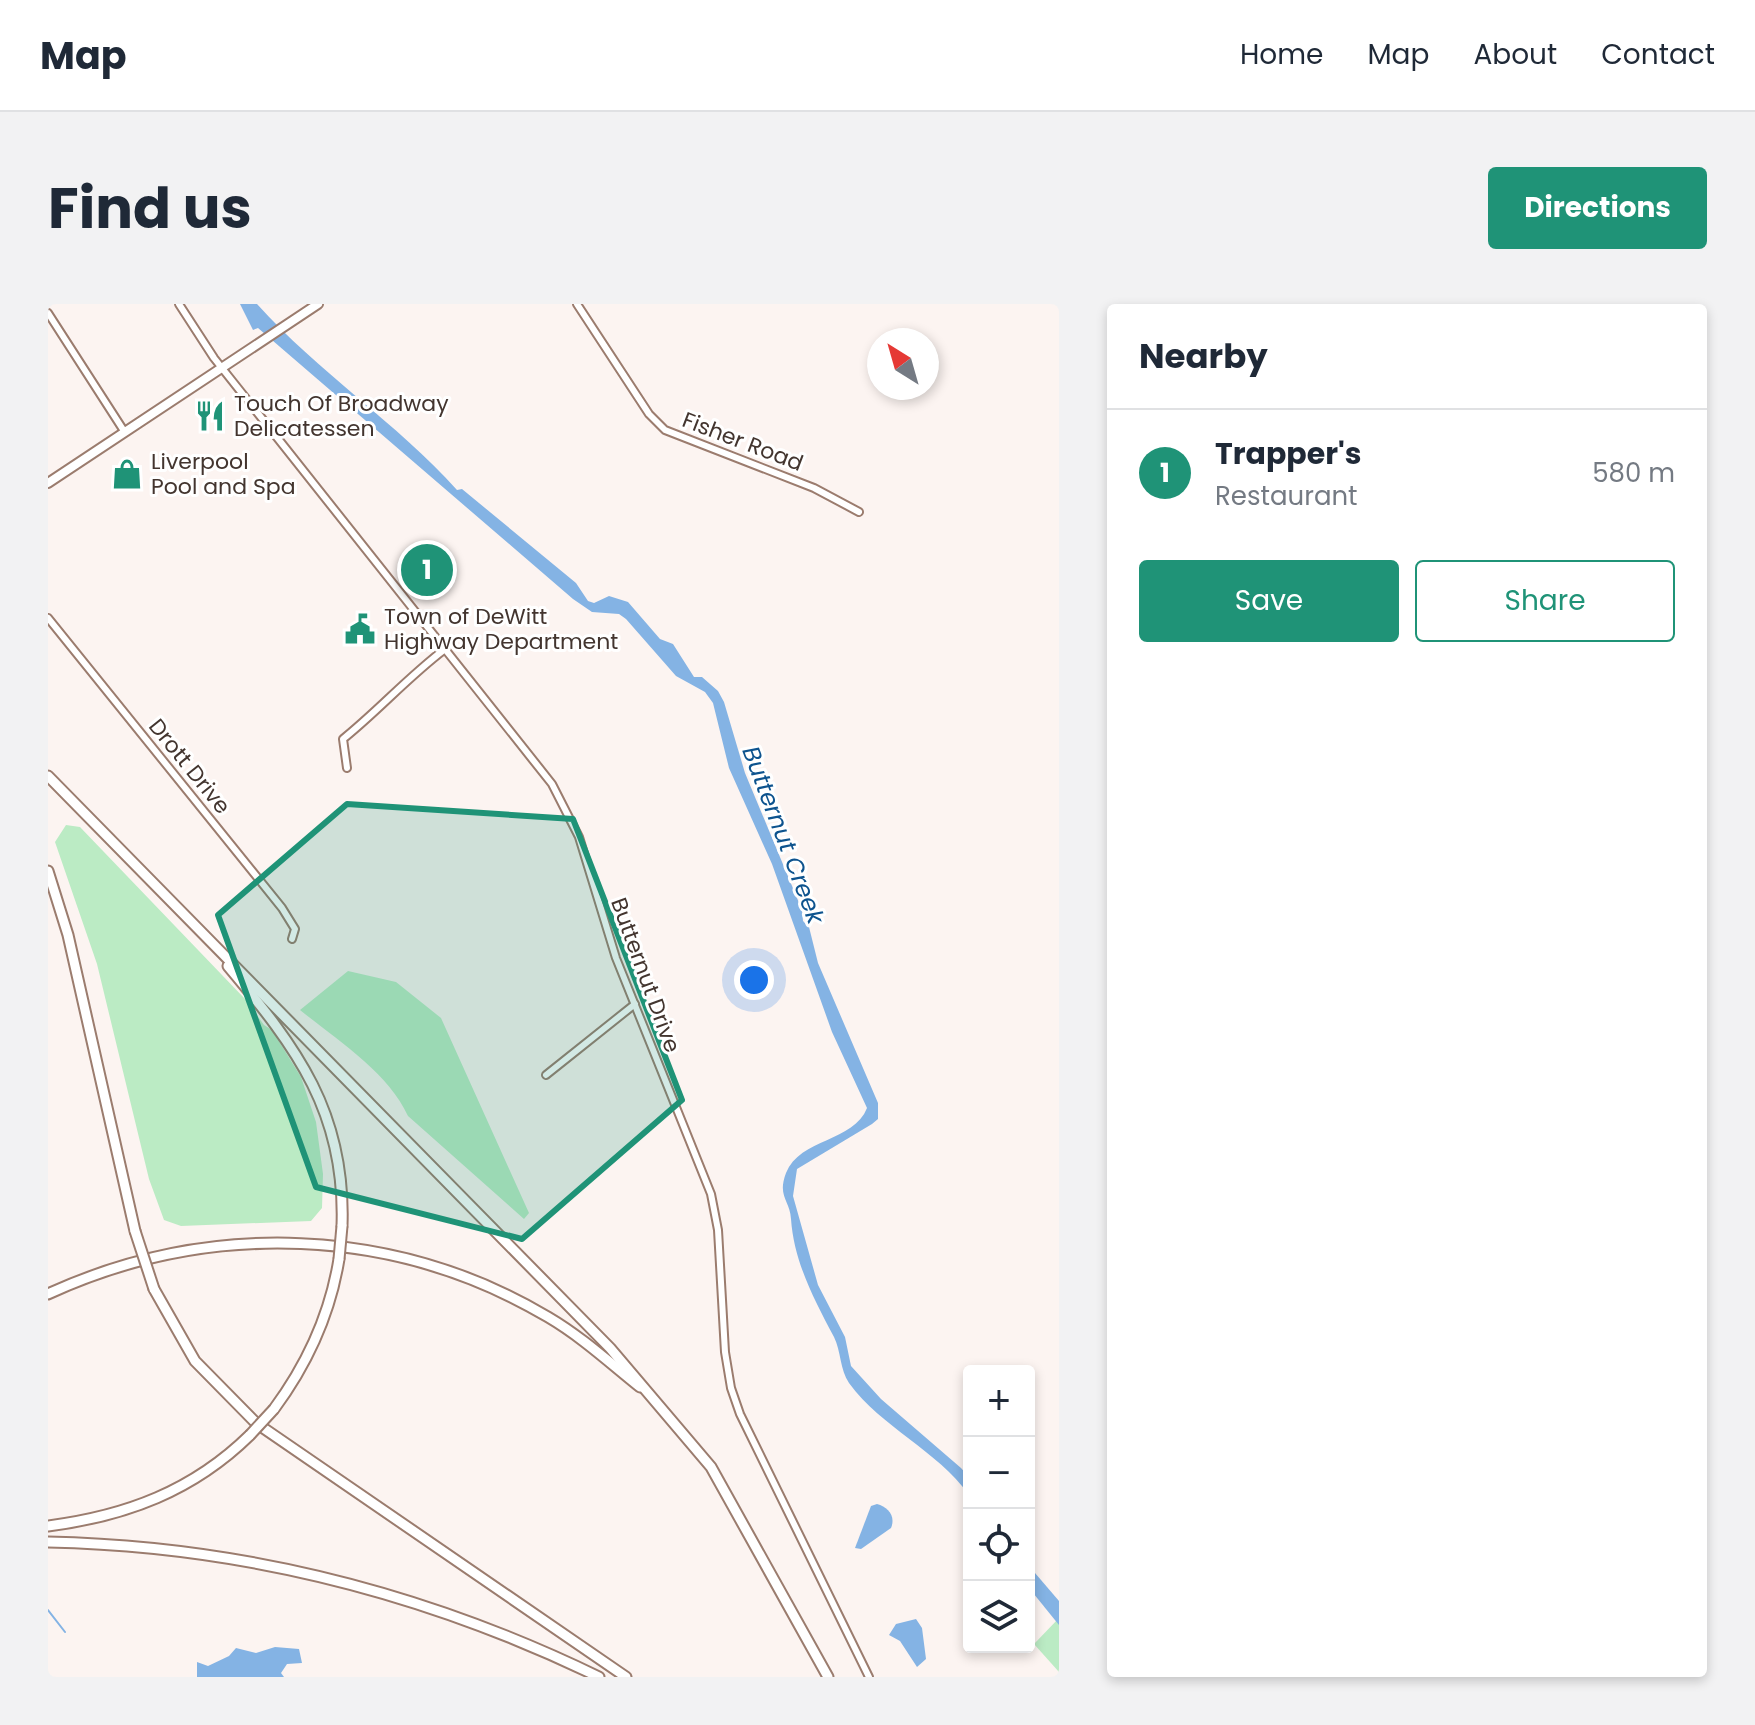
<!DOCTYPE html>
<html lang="en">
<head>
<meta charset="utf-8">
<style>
	:root { --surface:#fff; --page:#f2f2f3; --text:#1f2937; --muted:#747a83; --line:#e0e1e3; --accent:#1f9377 }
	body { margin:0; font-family:Poppins,sans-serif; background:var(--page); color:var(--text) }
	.controls { position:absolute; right:24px; bottom:24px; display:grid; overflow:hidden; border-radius:8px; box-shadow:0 4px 12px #0003 }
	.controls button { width:72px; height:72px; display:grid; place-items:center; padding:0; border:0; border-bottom:2px solid var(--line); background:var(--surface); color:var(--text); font:40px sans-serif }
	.compass { position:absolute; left:819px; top:24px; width:72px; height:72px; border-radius:50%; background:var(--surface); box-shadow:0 4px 12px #0003; rotate:323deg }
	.you { position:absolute; left:706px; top:676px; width:28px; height:28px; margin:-20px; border:6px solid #fff; border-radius:50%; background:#1a73e8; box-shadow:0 0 0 12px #1a73e833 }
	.badge { display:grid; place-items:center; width:52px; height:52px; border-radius:50%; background:var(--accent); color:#fff; font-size:26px; font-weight:700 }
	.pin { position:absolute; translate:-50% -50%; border:4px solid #fff; box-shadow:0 2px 8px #0006 }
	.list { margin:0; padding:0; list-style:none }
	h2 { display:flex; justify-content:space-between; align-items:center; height:104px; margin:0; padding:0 32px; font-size:34px }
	h2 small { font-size:26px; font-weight:400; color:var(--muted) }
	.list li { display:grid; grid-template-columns:52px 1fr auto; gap:24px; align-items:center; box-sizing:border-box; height:128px; padding:0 32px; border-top:2px solid var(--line) }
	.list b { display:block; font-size:30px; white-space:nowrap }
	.list p { margin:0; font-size:26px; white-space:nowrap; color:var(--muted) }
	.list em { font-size:26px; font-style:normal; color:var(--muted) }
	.actions { display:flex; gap:16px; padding:24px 32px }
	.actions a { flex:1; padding:18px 0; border:2px solid var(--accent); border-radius:8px; text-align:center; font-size:28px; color:var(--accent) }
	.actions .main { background:var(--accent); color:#fff }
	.icon { flex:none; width:44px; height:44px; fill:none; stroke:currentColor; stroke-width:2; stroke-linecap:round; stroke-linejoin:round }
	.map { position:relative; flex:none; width:1011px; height:1373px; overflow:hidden; border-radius:8px }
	header { display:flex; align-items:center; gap:48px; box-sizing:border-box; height:112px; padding:0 40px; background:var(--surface); border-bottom:2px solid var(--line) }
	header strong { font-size:38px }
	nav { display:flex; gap:44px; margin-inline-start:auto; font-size:28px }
	.intro { display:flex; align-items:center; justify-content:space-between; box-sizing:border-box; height:192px; padding:0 48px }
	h1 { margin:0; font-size:56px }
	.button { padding:20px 36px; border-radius:8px; background:var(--accent); color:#fff; font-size:28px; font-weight:700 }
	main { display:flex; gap:48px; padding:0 48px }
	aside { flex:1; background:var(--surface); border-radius:8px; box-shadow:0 4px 12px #0003 }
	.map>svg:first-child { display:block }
	.green { fill:#bbebc4 }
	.water { fill:#84b3e4 }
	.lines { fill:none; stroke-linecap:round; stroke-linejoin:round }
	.stream { stroke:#84b3e4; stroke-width:2 }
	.minor-casing { stroke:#9b7c6e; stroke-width:10 }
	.major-casing { stroke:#9b7c6e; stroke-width:12 }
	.highway-casing { stroke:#9b7c6e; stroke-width:13 }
	.minor { stroke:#fff; stroke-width:6 }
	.major { stroke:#fff; stroke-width:8 }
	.highway { stroke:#fff; stroke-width:9 }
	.highway-bridge-casing { stroke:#9b7c6e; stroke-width:13; stroke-linecap:butt }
	.highway-bridge { stroke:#fff; stroke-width:9 }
	.marked { fill:#1f9377; fill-opacity:0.2; stroke:#1f9377; stroke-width:6; stroke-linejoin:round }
	.labels { text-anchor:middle; stroke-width:6; stroke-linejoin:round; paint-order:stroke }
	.poi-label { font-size:22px; fill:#43352f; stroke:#fff; text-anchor:start }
	.street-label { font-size:22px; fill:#43352f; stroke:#fff }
	.water-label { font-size:24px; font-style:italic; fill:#0d538e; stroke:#fff }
</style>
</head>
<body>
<header>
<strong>Map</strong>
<nav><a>Home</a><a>Map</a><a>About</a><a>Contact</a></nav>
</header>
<div class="intro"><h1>Find us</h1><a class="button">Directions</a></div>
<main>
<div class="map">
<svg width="1011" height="1373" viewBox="0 0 1011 1373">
	<rect width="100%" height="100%" fill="#fcf4f1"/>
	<g class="green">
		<polygon points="18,521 32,523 198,696 216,721 224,726 253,773 268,818 275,870 274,904 263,917 133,922 116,916 101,875 49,660 7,538"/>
		<path d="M 300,667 L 348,678 L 393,714 L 481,909 L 476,915 L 360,812 C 340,768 289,736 252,706 Z"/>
		<polygon points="1011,1314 1011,1368 986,1340"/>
	</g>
	<g class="water">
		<path d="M 192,0 L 209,0 C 270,68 349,119 409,186 L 414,185 L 528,279 L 540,297 L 546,299 L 561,292 L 580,298 L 612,335 L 625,340 L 646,373 L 654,373 L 670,387 L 676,398 L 697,469 L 754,606 L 755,617 L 761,623 L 770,659 L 830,799 L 830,815 L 824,820 L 749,865 L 745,892 L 770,981 L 797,1033 L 803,1062 L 833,1095 L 913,1164 L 921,1173 L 921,1191 C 889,1146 834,1124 801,1079 C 792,1066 793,1047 786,1033 C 766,995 746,958 743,915 C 742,896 729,893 738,869 C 752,834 806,838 819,804 L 784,728 L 724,560 L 681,464 L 665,399 L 657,388 L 628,372 L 578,315 L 571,310 L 544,308 L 525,295 L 210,24 L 205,26 Z"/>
		<path d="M 829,1200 C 840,1203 848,1212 843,1224 L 813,1245 L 807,1244 L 823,1202 Z"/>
		<polygon points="981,1262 1011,1297 1011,1321 981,1284"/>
		<polygon points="868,1315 874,1324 878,1355 869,1363 852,1337 841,1331 848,1320"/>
		<polygon points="227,1343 251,1345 254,1359 239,1360 233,1369 236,1373 149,1373 149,1358 160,1362 181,1352 188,1344 208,1349"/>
	</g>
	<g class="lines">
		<polyline class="stream" points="0,1306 17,1328"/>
		<g class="minor-casing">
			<g id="minor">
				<polyline points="131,0 166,54 504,480 531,533 568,654 663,890 670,926 677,1048 683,1084 692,1110 821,1373"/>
				<polyline points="529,0 601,110 617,126 766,184 811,208"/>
				<polyline points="0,9 76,127"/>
				<polyline points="0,314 234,604 247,625 244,635"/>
				<path d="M 299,464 L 295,435 C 331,406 360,373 397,345"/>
				<polyline points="498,771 587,700"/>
			</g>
		</g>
		<g class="major-casing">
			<polyline id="major" points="0,179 270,0"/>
		</g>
		<g class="highway-casing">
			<g id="highway">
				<polyline points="0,472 562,1044 663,1163 780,1373"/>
				<polyline points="0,567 20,631 87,927"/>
				<path d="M 180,662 C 249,744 298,809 294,922"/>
				<polyline points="106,985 147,1057 208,1119 578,1373"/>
				<path d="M 0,990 C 161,916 347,922 500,1013 C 534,1033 562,1059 592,1083"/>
				<path d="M 226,1105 C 260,1059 282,1011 291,955"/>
				<path d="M 0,1222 C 78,1212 145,1187 202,1131"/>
				<path d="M 0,1238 C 193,1242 378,1289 551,1373"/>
			</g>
		</g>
		<use href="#minor" class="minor"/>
		<use href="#major" class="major"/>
		<use href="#highway" class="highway"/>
		<g class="highway-bridge-casing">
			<g id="highway-bridge">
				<polyline points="87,927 106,985"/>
				<polyline points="291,955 294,922"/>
				<polyline points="202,1131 226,1105"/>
			</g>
		</g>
		<use href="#highway-bridge" class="highway-bridge"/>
	</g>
	<path class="marked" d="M 299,500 L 525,515 L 634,796 L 474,935 L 268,883 L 170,611 Z"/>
	<defs>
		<g id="restaurant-bare" transform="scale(2.4)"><path d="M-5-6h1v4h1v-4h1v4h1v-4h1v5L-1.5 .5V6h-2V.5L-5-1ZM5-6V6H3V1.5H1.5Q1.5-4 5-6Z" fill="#1f9377" stroke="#fff" stroke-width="2.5" paint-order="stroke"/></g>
		<g id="shop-bare" transform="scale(2.4)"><path d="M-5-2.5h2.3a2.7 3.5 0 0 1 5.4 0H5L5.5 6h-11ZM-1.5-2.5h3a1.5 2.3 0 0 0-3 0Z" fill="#1f9377" stroke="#fff" stroke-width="2.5" paint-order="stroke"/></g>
		<g id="civic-bare" transform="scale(2.4)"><path d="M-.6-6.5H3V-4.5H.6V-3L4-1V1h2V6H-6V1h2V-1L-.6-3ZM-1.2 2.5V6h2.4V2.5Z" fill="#1f9377" stroke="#fff" stroke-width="2.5" paint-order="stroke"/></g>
	</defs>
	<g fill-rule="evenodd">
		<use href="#restaurant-bare" x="162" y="112"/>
		<use href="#shop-bare" x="79" y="170"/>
		<use href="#civic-bare" x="312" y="325"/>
	</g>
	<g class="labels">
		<g class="poi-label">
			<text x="186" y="107">Touch Of Broadway<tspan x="186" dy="25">Delicatessen</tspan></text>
			<text x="103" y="165">Liverpool<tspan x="103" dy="25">Pool and Spa</tspan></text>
			<text x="336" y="320">Town of DeWitt<tspan x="336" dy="25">Highway Department</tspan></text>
		</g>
		<g class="street-label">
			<text transform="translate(695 137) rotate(21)" y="8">Fisher Road</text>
			<text transform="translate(142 462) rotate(51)" y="8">Drott Drive</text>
			<text transform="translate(598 671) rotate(70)" y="8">Butternut Drive</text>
		</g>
		<g class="water-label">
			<text transform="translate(735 531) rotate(69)" y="8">Butternut Creek</text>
		</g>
	</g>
</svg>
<div class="controls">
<button>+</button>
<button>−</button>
<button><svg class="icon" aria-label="locate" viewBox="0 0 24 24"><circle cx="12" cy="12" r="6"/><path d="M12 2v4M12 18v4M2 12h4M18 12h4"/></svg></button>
<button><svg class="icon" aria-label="layers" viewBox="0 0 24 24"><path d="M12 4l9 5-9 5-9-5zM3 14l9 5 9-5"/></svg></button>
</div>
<svg class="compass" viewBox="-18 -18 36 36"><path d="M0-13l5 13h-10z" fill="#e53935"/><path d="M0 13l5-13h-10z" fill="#747a83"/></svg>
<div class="you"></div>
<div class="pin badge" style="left:379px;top:266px">1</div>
</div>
<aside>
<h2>Nearby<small></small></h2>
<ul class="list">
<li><span class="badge">1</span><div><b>Trapper's</b><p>Restaurant</p></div><em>580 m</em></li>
</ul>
<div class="actions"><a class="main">Save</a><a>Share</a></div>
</aside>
</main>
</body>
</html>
